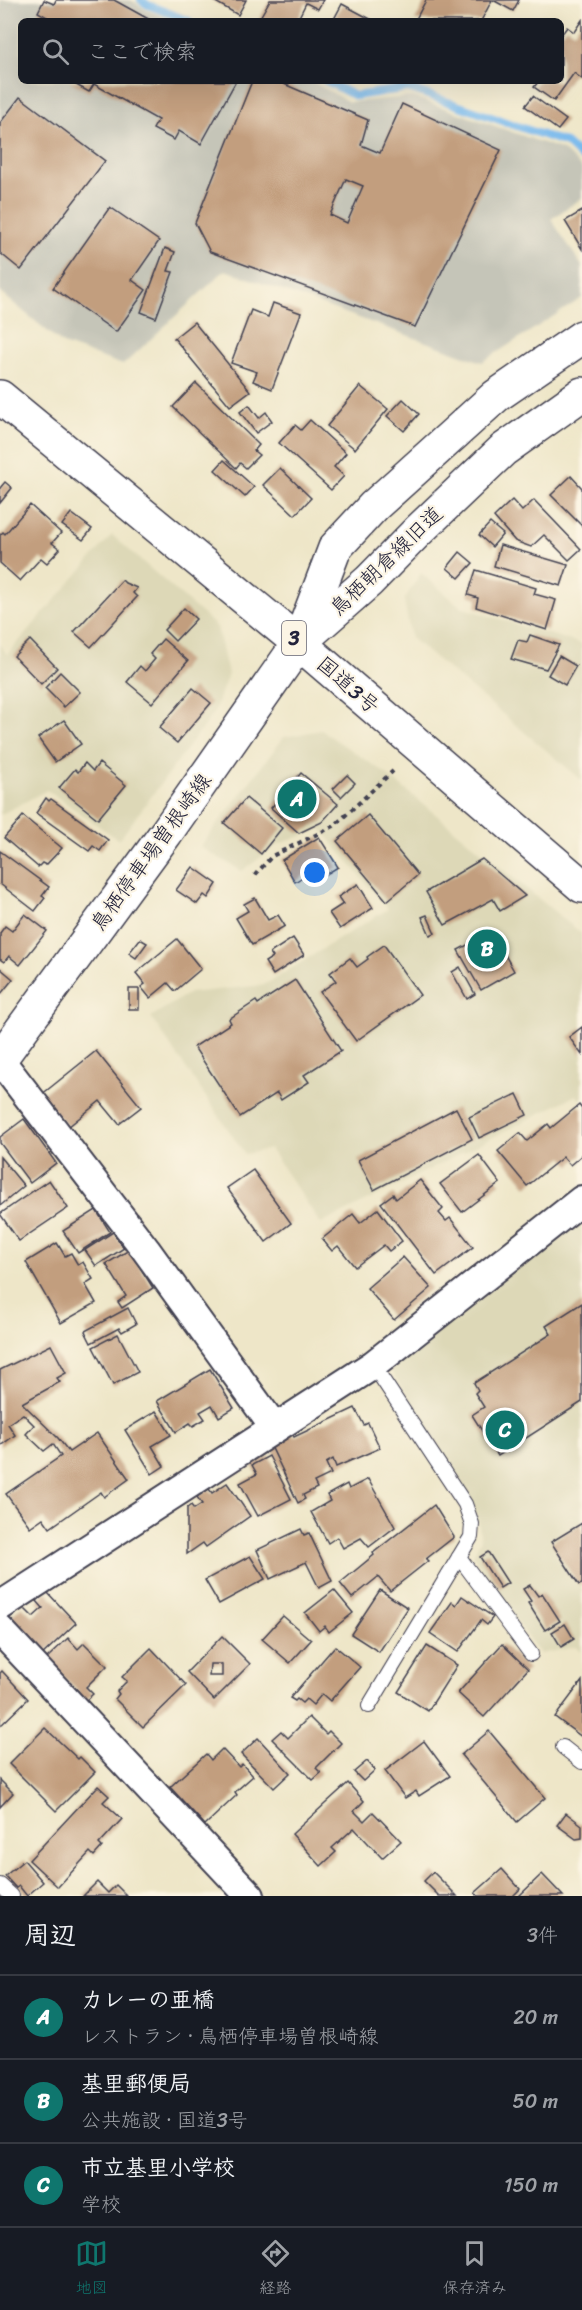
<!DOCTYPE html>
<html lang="ja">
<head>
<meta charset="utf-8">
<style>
	:root { --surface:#171b24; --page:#242831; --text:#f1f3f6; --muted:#9ea1a6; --line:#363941; --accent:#0f766e }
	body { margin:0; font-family:Sriracha,"Klee One",sans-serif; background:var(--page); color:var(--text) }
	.you { position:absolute; left:315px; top:873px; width:21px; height:21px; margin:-15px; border:4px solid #fff; border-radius:50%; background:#1a73e8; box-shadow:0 0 0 9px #1a73e833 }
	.badge { display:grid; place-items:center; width:39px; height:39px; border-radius:50%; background:var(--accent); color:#fff; font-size:20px; font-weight:700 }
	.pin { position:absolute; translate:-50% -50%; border:3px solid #fff; box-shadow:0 2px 6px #0006 }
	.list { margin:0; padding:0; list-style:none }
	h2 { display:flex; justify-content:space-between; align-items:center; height:78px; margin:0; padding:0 24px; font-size:26px }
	h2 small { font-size:20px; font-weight:400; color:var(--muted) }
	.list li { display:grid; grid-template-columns:39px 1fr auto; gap:18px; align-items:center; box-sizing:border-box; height:84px; padding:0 24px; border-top:2px solid var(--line) }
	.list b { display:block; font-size:22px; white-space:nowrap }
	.list p { margin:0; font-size:20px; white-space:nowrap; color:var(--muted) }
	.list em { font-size:20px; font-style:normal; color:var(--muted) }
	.icon { flex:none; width:33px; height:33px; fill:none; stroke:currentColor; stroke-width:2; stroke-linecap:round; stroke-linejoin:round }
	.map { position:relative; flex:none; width:582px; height:1896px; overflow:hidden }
	.search { position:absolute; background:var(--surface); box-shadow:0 6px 24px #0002; left:18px; right:18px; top:18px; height:66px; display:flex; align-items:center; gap:15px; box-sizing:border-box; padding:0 21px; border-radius:9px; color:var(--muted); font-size:22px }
	.sheet { height:330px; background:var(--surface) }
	nav { display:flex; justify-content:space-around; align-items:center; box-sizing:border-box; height:84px; border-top:2px solid var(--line); background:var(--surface); font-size:16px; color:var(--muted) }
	nav a { display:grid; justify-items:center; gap:3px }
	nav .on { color:var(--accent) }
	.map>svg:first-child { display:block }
	.built { fill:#ddd8b7 }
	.industrial { fill:#c5c5b8 }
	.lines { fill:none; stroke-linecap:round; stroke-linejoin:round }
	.stream { stroke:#78b9ed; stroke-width:8 }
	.building { fill:#c29e7e; fill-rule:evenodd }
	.service-casing { stroke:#413f50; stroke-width:16 }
	.minor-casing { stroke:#413f50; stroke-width:32 }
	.tertiary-casing { stroke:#413f50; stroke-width:36 }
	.secondary-casing { stroke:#413f50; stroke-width:36 }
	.trunk-casing { stroke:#413f50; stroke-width:36 }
	.path { stroke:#413f50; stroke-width:4; stroke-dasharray:4.5 4.5; stroke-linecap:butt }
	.service { stroke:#fff; stroke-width:14 }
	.minor { stroke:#fff; stroke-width:28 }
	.tertiary { stroke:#fff; stroke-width:33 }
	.secondary { stroke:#fff; stroke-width:33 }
	.trunk { stroke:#fff; stroke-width:33 }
	.labels { text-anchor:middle; stroke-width:4.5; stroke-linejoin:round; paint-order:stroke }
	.shield { fill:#fcf5e5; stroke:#63616e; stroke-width:1.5 }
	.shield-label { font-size:20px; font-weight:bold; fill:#22223b }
	.street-label { font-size:21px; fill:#22223b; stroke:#fcf5e5 }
</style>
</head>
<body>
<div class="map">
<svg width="582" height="1896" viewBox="0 0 582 1896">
	<rect width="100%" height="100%" fill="#fcf5e5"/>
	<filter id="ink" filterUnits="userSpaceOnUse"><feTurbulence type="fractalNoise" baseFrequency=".0167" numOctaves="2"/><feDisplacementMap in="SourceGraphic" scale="12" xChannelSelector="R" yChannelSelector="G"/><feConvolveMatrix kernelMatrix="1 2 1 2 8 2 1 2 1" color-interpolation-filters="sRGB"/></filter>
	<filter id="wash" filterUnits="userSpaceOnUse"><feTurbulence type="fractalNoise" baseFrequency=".008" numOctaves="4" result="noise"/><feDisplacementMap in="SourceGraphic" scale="24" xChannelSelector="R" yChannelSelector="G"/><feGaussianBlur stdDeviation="1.35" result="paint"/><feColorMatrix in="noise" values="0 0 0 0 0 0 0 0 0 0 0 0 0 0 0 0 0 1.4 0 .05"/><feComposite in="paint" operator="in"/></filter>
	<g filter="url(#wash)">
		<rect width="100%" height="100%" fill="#eee6c8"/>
		<g class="built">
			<polygon points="112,535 217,627 228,674 214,712 119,840 47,790 0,815 0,644 7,655"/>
			<polygon points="421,573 461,607 582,644 582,780 411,638 404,600"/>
			<polygon points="321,730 385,773 582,934 582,1101 576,1095 321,1224 270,1149 245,1154 151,1017 189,993 264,985 388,909 321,829 279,844 242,871 200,847 284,737"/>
			<polygon points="582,1213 582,1652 575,1647 540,1654 498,1596 473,1555 481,1539 478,1520 468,1495 388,1366"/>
		</g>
		<polygon class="industrial" points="0,0 131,0 146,10 174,21 21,21 21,81 311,81 349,102 413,97 563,150 582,168 582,198 551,219 582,266 582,298 482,362 225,270 123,365 63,344 0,292"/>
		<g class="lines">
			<g class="stream">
				<polyline points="141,0 148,5 189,21"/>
				<polyline points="326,81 355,96 408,88 566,143 582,158"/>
			</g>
		</g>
		<g id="blocks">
			<g class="building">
				<polygon points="44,0 54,4 56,0 114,0 152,21 45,21 47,17 38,12"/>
				<polygon points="212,0 246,0 238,15"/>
				<polygon points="270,0 323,0 318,9 306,3 297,21 258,21"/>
				<polygon points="426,0 492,0 481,21 415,21"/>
				<polygon points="493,0 519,0 513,11"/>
				<polygon points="342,4 374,21 333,21"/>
				<polygon points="582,20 582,79 574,73 554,101 534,87 539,81 561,81 561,35 567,27 574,32"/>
				<polygon points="69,81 236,81 201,144 179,131 174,140 153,129 158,120 94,84 89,92"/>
				<path d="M 252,81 L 277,81 L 368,120 L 361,145 L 380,153 L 402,104 L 501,150 L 415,327 L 210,252 L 195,223 ZM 346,179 L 363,186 L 347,223 L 330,215 Z"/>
				<polygon points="533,96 566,120 558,130 525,106"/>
				<polygon points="20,97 105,161 21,270 0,253 0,123"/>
				<polygon points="110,207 159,241 132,280 146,290 116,332 53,288"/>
				<polygon points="582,211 582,249 565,221"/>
				<polygon points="165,248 175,252 168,271 173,272 156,318 141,312"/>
				<polygon points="273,303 301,313 272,389 253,381 257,372 231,363 251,310 268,317"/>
				<polygon points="194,322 250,391 230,406 174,338"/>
				<polygon points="196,383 259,445 254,451 259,455 246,468 240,463 236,468 173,407"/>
				<polygon points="360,386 388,409 355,449 327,426"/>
				<polygon points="403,399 419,414 404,431 387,416"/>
				<polygon points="249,405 259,418 266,412 272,421 256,433 240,412"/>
				<polygon points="310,420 346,453 334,467 344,476 331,490 279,443 295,425 301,430"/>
				<polygon points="224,460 254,487 245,497 215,470"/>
				<polygon points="280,468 311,498 295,515 263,485"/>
				<polygon points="571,476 582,488 582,526 551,495"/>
				<polygon points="5,482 12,488 0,503 0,488"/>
				<polygon points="512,500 522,511 534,500 581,549 569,560 544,535 531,547 515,541 494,517"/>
				<polygon points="30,505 61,533 52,543 60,549 47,563 41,558 20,581 0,563 0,535 3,532 5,534"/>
				<polygon points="71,513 92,529 83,540 62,525"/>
				<polygon points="490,523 503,534 492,547 479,535"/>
				<polygon points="500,545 568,565 561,586 494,566"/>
				<polygon points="460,552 473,563 459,578 447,568"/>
				<polygon points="476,570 536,588 534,594 556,600 547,630 476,607 478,598 468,595"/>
				<polygon points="122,580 125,583 137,588 133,593 137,597 91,647 74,632"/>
				<polygon points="184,608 196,619 175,641 164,630"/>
				<polygon points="530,635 559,645 546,669 511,659 518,640 527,642"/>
				<polygon points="163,639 188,661 152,703 127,682 140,666 145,671 155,659 150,654"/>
				<polygon points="30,640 57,668 41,684 14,656"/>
				<polygon points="559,656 576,666 565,685 548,675"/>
				<polygon points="60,672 80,692 64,707 45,688"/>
				<polygon points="193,688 211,703 177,743 159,728"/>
				<polygon points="64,720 81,744 55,762 38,738"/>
				<polygon points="85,763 93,771 99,763 126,785 98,819 59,788 75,769 78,772"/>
				<polygon points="301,773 338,804 322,822 299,833 271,808"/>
				<polygon points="347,775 355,783 341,797 333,789"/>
				<polygon points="46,798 49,801 51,799 108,840 100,851 93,846 89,851 36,813"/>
				<polygon points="246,798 282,828 261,854 224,823"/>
				<polygon points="368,815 418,875 387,901 337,841"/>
				<polygon points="23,816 62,848 46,865 42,863 38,867 4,838"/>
				<polygon points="319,837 338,867 312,883 307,874 295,882 282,860"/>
				<polygon points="0,851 49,887 42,896 45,898 35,911 0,884"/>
				<polygon points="482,859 525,896 500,911 493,899 445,925 426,892"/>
				<polygon points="193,867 217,884 208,898 204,895 197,904 176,890"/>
				<polygon points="358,884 373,908 340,929 329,913 343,904 338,897"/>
				<polygon points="255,898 268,920 278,915 285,926 252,945 236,918 248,911 244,904"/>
				<polygon points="25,914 47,931 20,965 9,956 4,962 0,959 0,933 5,926 12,931"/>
				<polygon points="427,915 435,933 430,935 422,917"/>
				<polygon points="492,932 514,971 481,990 458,950"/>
				<polygon points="293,938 304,955 273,975 265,962 273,957 270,953"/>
				<polygon points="140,939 147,943 136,958 129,953"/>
				<polygon points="177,939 201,969 175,991 168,983 150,998 141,987 145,984 136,973"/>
				<polygon points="384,945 420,995 356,1041 320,992 336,981 330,973 350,958 357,967 368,959 367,957"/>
				<polygon points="460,967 475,994 467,999 452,972"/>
				<polygon points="0,968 13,979 0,995"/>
				<polygon points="295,980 341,1051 304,1075 309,1082 281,1100 277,1093 240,1117 194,1047 231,1023 229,1019 256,1001 258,1004"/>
				<rect x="129" y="989" width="10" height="20"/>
				<polygon points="582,1027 582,1055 569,1037"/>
				<polygon points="96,1051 141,1107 119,1124 100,1101 68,1127 41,1095"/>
				<polygon points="517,1094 527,1115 479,1138 469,1117"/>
				<polygon points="579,1105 582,1109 582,1155 570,1165 563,1157 527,1186 498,1151 520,1133 527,1141 548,1124 551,1128"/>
				<polygon points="456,1108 472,1139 374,1190 358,1160"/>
				<polygon points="24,1119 56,1163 30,1183 0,1143 0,1137"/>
				<polygon points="479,1155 500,1183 462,1212 440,1184"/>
				<polygon points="0,1157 24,1186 0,1206"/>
				<polygon points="253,1170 291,1223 266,1242 227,1188"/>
				<polygon points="49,1180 68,1208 19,1241 0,1214"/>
				<polygon points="420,1180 443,1209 439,1213 446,1221 450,1218 473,1247 436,1275 381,1203 393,1194 396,1199"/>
				<polygon points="378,1209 402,1241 389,1251 384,1245 355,1267 338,1246 332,1251 322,1239 353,1214 360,1223"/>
				<polygon points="96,1210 110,1232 78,1253 63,1231"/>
				<polygon points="113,1232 124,1248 96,1266 85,1250"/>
				<polygon points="57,1243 65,1256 71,1253 78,1265 83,1262 93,1279 85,1284 96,1303 61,1323 26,1262"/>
				<polygon points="129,1250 153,1288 122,1308 118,1302 126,1296 106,1264"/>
				<polygon points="403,1257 431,1288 394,1320 367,1288"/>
				<polygon points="582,1303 582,1402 498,1456 472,1415 484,1407 475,1393 478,1390 474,1383 551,1334 546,1326"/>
				<polygon points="128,1308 136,1324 122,1332 119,1328 91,1343 85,1331"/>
				<polygon points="118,1334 138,1372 113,1385 93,1347"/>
				<polygon points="51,1345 66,1373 57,1378 60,1382 22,1403 58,1438 69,1452 97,1433 129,1479 104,1497 101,1492 50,1528 43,1518 30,1527 6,1494 61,1456 53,1444 44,1451 26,1434 34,1425 23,1414 8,1424 15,1435 0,1446 0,1370"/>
				<polygon points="210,1369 234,1408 219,1417 212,1405 200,1412 205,1419 193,1426 190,1423 176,1432 157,1401"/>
				<polygon points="355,1408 364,1425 368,1423 380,1448 336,1467 333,1459 326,1463 331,1474 314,1482 317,1488 303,1495 305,1499 298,1503 270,1444 292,1433 294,1437"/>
				<polygon points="156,1411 171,1435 152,1446 164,1466 152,1474 125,1430"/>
				<polygon points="269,1456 291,1499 258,1516 240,1483 257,1474 252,1465"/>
				<polygon points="368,1479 395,1527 369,1547 361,1538 343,1548 337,1537 328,1543 311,1512 330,1501 327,1495 347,1484 349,1489"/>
				<polygon points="227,1483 250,1516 206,1547 203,1543 187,1554 187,1508 191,1505 194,1509 202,1504 197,1497 209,1489 212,1493"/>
				<polygon points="434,1505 454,1537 426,1559 428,1561 390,1591 378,1577 352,1598 340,1583 374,1555 373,1553"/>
				<polygon points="582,1523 582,1584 579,1585 551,1542"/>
				<polygon points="301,1529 304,1535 309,1533 332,1581 319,1588 306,1562 270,1579 257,1550"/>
				<polygon points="488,1552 508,1583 500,1588 480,1557"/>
				<polygon points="250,1556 265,1579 219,1604 205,1580"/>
				<polygon points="530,1585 538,1596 542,1593 560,1621 545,1630 528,1603 531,1601 523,1589"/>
				<polygon points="334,1590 353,1613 329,1632 325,1626 319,1631 305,1613"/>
				<polygon points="380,1590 408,1608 379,1652 351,1634"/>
				<polygon points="47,1592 76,1623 41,1656 7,1620 22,1606 33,1617 43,1608 37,1601"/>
				<polygon points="462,1596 493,1617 487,1625 481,1620 458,1652 430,1633 452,1602 456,1605"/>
				<polygon points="283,1616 311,1640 290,1663 262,1639"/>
				<polygon points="565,1624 574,1639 561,1647 552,1632"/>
				<path d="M 222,1636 L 250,1664 L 214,1700 L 187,1672 ZM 210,1664 L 222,1664 L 222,1676 L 209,1676 Z"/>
				<polygon points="68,1638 78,1649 84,1643 107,1666 86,1687 93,1694 84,1702 77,1695 78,1691 46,1659"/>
				<polygon points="502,1644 528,1669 484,1717 458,1693"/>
				<polygon points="335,1646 360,1667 330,1701 322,1694 313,1705 306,1699 302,1703 297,1699 295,1701 290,1698"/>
				<polygon points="427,1646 457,1665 428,1711 398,1692"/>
				<polygon points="151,1648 186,1685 143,1727 115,1699 119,1694 117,1691 127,1681 122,1677"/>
				<polygon points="2,1671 28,1699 0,1726 0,1673"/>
				<polygon points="582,1681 582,1737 555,1717"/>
				<polygon points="309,1717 326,1734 329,1731 341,1743 316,1768 321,1773 313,1780 272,1739 281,1731 288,1738"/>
				<polygon points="45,1728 78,1759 80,1757 95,1772 56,1811 9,1764"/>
				<polygon points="489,1731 545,1798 517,1822 461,1755"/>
				<polygon points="258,1738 290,1773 274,1788 241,1754"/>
				<polygon points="424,1741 450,1776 419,1796 416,1791 405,1798 385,1771"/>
				<polygon points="222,1749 239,1767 242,1764 253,1776 235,1792 237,1795 205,1825 170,1787 206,1754 211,1760"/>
				<polygon points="367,1761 375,1770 363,1781 354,1772"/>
				<polygon points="0,1780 13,1793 0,1807"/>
				<polygon points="348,1783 364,1801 354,1811 364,1821 373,1812 401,1841 382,1858 354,1828 332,1848 336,1852 321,1866 292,1834"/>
				<polygon points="98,1786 109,1796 103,1802 122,1819 99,1844 102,1847 94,1856 90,1852 58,1887 29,1860"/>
				<polygon points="566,1813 582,1825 582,1838 576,1839 557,1825"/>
				<polygon points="24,1860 43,1882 27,1896 19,1886 16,1888 5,1876"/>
				<polygon points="502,1869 520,1889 513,1896 478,1896 475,1893"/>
				<polygon points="433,1872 457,1896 439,1896 424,1881"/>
				<polygon points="542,1874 563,1896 519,1896"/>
				<polygon points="97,1882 108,1893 116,1885 127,1896 83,1896"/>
			</g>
		</g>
	</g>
	<g filter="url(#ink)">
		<use href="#blocks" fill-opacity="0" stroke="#413f50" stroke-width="1.5"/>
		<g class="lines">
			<g class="service-casing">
				<g id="service">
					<polyline points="459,1557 531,1654"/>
					<polyline points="369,1706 471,1537 472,1524 465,1504 373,1365"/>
					<polyline points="563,1747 582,1762"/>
					<polyline points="0,1885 12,1896"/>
				</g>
			</g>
			<g class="minor-casing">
				<g id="minor">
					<polyline points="0,1060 146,1250 274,1427"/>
					<polyline points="0,1606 373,1365 582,1200"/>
					<polyline points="0,1630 250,1896"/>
				</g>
			</g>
			<g class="tertiary-casing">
				<g id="tertiary">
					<polyline points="303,639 369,581 418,531 503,450 582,394"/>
					<polyline points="299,643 335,548 374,506 496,396 582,337"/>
				</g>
			</g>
			<g class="secondary-casing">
				<polyline id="secondary" points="0,1059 166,833 299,643"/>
			</g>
			<g class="trunk-casing">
				<polyline id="trunk" points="0,397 299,643 582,886"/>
			</g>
			<polyline class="path" points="255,875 272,856 334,826 393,771"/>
			<use href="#service" class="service"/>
			<use href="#minor" class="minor"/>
			<use href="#tertiary" class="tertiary"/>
			<use href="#secondary" class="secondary"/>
			<use href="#trunk" class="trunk"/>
		</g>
	</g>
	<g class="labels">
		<rect class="shield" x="282" y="621" width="24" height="34" rx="4.5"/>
		<g class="shield-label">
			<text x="294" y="645">3</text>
		</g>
		<g class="street-label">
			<text transform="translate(386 561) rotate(-44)" y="7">鳥栖朝倉線旧道</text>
			<text transform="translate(348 685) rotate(41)" y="7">国道3号</text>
			<text transform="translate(151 852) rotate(-54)" y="7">鳥栖停車場曽根崎線</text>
		</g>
	</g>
</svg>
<div class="you"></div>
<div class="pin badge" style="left:297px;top:799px">A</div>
<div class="pin badge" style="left:487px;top:949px">B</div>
<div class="pin badge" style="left:505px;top:1430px">C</div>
<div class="search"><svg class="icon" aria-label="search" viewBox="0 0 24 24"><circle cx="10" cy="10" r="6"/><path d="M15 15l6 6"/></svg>ここで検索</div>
</div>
<section class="sheet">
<h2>周辺<small>3件</small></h2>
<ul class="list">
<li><span class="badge">A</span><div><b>カレーの亜橋</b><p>レストラン · 鳥栖停車場曽根崎線</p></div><em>20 m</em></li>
<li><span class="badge">B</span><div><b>基里郵便局</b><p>公共施設 · 国道3号</p></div><em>50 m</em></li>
<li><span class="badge">C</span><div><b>市立基里小学校</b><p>学校</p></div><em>150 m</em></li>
</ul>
</section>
<nav>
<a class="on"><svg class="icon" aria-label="map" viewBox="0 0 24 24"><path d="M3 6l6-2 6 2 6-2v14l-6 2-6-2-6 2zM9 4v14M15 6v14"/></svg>地図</a>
<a><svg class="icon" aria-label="directions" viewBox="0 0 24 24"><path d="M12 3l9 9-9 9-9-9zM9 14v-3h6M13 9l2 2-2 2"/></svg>経路</a>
<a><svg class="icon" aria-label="saved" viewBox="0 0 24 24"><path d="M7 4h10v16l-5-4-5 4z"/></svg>保存済み</a>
</nav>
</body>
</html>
